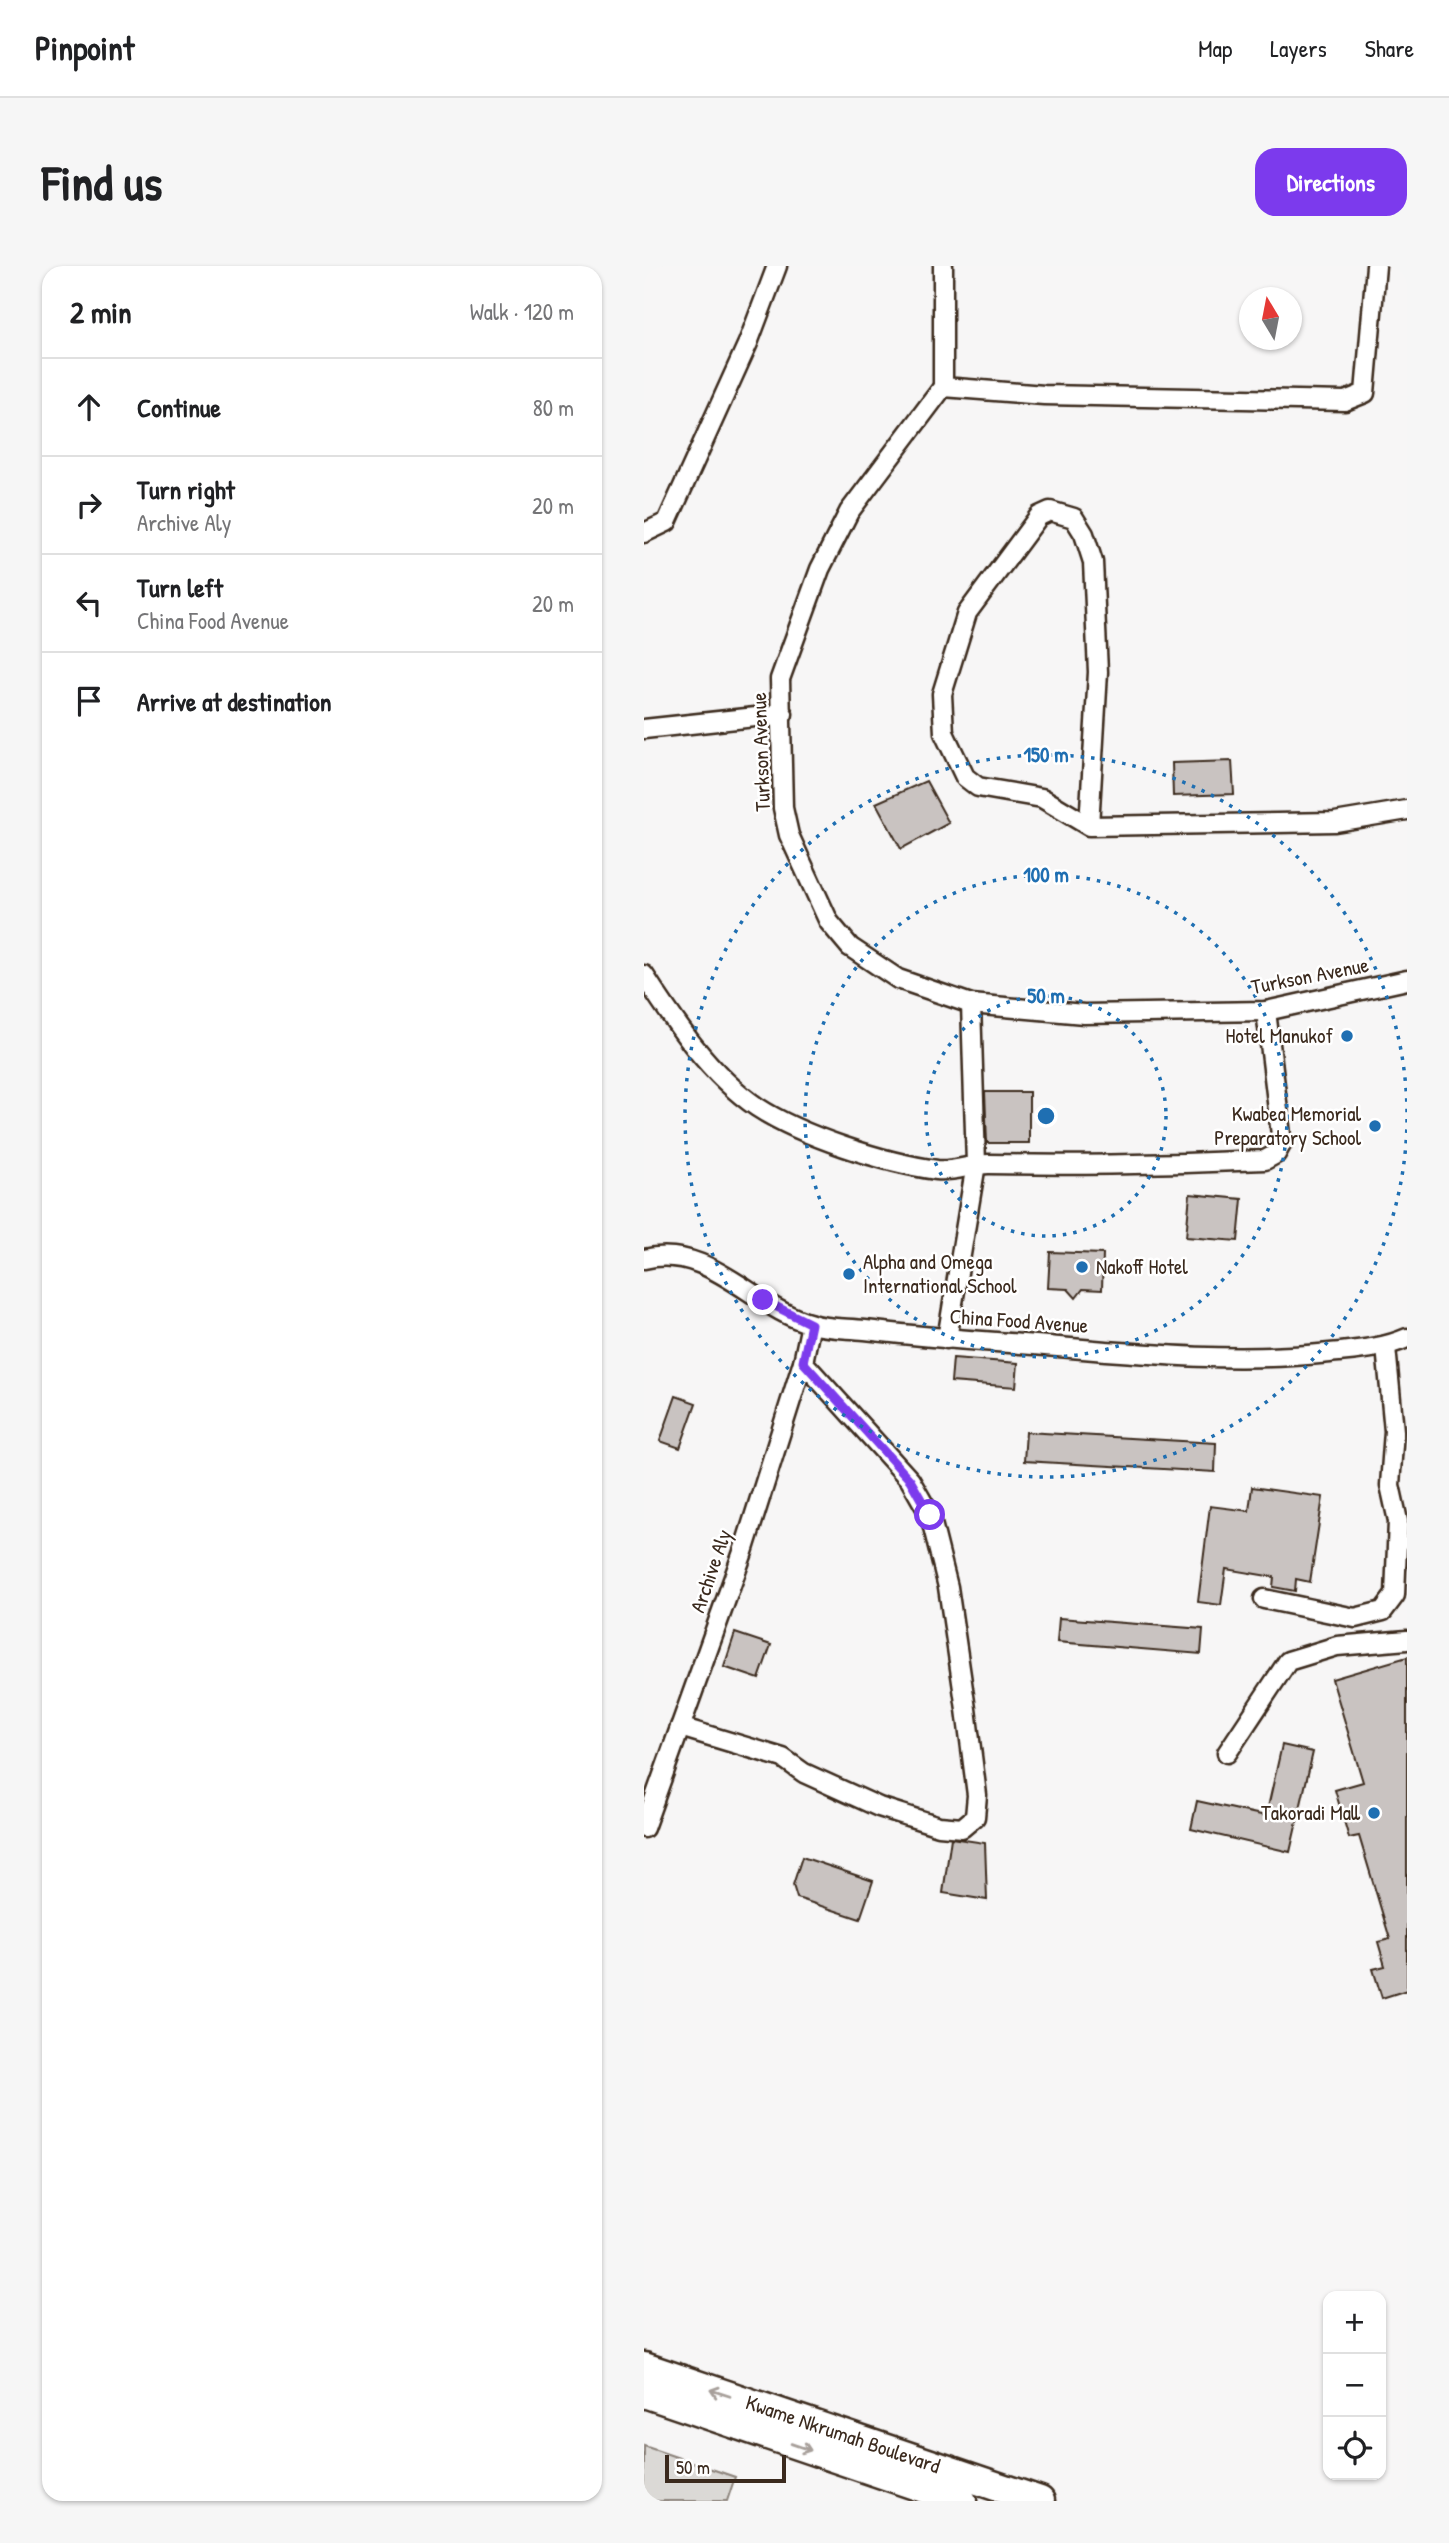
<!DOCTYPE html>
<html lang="en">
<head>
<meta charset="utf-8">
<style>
	:root { --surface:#fff; --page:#f6f6f6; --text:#202124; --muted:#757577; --line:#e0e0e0; --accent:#7c3aed }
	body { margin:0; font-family:"Patrick Hand",sans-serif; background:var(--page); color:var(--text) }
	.controls { position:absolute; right:21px; bottom:21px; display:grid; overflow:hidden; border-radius:14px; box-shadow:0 2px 5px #0004 }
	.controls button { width:63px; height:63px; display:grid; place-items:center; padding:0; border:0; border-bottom:2px solid var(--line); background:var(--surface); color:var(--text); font:35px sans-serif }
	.compass { position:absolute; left:595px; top:21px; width:63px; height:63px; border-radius:50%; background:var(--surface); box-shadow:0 2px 5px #0004; rotate:350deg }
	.scale { position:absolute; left:21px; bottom:18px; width:121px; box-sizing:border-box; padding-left:7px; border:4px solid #3b2a1e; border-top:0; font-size:19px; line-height:24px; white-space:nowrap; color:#3b2a1e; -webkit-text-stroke:5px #fff; paint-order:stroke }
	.stop { position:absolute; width:21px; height:21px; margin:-16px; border:5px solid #7c3aed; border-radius:50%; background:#fff }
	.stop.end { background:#7c3aed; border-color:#fff; box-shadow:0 2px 7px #0008 }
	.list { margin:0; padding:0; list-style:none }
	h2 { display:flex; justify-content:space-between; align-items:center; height:91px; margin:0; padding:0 28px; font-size:30px }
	h2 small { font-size:23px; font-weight:400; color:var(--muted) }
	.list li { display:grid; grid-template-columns:46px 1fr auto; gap:21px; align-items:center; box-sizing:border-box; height:98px; padding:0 28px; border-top:2px solid var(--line) }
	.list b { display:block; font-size:26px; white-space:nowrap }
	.list p { margin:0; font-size:23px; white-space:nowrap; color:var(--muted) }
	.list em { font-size:23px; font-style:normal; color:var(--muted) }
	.icon { flex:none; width:38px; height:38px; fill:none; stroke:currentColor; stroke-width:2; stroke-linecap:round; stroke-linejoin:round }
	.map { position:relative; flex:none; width:763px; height:2235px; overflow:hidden; border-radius:21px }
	header { display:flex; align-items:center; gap:42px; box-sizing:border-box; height:98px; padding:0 35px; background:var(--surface); border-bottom:2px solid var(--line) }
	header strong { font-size:33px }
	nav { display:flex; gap:38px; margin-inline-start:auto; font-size:24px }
	.intro { display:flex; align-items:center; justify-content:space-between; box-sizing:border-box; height:168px; padding:0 42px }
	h1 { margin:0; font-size:49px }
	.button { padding:18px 32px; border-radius:21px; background:var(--accent); color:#fff; font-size:24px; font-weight:700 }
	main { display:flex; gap:42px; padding:0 42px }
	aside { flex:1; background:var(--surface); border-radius:21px; box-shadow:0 2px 5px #0004 }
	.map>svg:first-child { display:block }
	.green { fill:#dbd9d6; stroke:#8b827a; stroke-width:2 }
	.building { fill:#c9c3c1; stroke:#3b2a1e; stroke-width:2 }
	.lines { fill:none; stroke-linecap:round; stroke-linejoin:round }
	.minor-casing { stroke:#3b2a1e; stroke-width:23 }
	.trunk-casing { stroke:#3b2a1e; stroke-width:33 }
	.minor { stroke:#fff; stroke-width:18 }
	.trunk { stroke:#fff; stroke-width:28 }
	.oneway { stroke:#a79f9a }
	.route { stroke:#7c3aed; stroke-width:9 }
	.ring { fill:none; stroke:#1f6fb2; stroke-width:3.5; stroke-dasharray:3.5 7 }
	.poi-dot { fill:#1f6fb2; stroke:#fff; stroke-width:2.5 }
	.labels { text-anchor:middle; stroke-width:5; stroke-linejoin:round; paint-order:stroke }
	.street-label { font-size:21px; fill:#3b2a1e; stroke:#fff }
	.poi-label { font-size:21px; fill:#3b2a1e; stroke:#fff; text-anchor:end }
	.centre { fill:#1f6fb2; stroke:#fff; stroke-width:3.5 }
	.ring-label { font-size:21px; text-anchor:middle; font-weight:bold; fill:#1f6fb2; stroke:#fff; stroke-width:5; stroke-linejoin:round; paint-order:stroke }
</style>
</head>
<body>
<header>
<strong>Pinpoint</strong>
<nav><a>Map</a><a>Layers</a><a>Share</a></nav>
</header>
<div class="intro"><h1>Find us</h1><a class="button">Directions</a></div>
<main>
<aside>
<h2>2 min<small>Walk · 120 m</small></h2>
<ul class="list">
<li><svg class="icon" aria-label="ahead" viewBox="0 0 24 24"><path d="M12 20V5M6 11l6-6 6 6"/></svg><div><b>Continue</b></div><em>80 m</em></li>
<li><svg class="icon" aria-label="right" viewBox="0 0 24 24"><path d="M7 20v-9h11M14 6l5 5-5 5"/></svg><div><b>Turn right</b><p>Archive Aly</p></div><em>20 m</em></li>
<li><svg class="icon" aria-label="left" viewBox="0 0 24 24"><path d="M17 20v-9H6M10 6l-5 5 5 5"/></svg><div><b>Turn left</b><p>China Food Avenue</p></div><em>20 m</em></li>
<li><svg class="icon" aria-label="arrive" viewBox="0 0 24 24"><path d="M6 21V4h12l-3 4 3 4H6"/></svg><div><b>Arrive at destination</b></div></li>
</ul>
</aside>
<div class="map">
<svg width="763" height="2235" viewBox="0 0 763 2235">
	<rect width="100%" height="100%" fill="#f7f6f6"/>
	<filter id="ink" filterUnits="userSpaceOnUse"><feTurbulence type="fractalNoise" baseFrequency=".0143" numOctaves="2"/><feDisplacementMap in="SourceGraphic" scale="14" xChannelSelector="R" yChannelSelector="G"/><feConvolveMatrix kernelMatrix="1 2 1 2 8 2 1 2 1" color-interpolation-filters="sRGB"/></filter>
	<g filter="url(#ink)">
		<polygon class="green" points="0,2180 91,2211 83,2235 0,2235"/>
		<g class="building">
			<polygon points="588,495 590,528 529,530 528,497"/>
			<polygon points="282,515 305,557 257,583 232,537"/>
			<polygon points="341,826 385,826 385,877 343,877"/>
			<polygon points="546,928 598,933 594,975 542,971"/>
			<polygon points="406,986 459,988 458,1024 439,1023 432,1032 424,1023 404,1022"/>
			<polygon points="309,1092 374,1097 372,1121 307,1116"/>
			<polygon points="32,1130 52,1137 36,1182 16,1175"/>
			<polygon points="382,1166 572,1177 571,1206 380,1195"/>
			<polygon points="608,1221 679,1231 666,1316 652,1313 651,1325 629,1321 630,1311 582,1303 577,1339 554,1336 566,1240 605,1245"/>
			<polygon points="415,1352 559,1363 557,1388 413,1376"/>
			<polygon points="91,1367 127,1379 115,1413 80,1401"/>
			<polygon points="763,1391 763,1724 738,1732 729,1703 741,1700 734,1676 746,1673 715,1570 705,1572 691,1524 719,1516 688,1413"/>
			<polygon points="638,1479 669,1486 646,1586 547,1563 553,1535 622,1550"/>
			<polygon points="307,1572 341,1577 343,1634 299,1627"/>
			<polygon points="158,1591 229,1615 216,1653 153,1632 149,1619"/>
		</g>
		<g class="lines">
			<g class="minor-casing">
				<g id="minor">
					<polyline points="299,0 299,121 400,129 701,135 721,127 732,0"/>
					<polyline points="299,121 205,246 176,303 136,413 139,542 145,569 185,656 206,681 254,713 327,738 440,748 622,745 763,714"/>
					<polyline points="0,267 23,256 104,77 133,0"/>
					<polyline points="0,463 139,448"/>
					<polyline points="445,560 454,406 449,296 440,268 430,252 406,245 395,250 323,347 298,428 300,467 321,511 334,521 398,532 445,560 691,556 763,544"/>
					<path d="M 0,709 C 31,757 66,809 113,841 C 157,870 241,897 293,904 C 311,906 327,898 345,898 C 437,900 529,898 621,894 L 632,888 L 638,877 L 622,745"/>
					<path d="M 0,993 C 67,977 110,1043 168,1058 C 184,1063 204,1062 221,1064 C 264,1069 308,1073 352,1076 C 463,1084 575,1099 686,1087 C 712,1084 738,1083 763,1072"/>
					<polyline points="303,1073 332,898 327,738"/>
					<polyline points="620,1333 711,1352 739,1345 751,1329 754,1255 746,1219 750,1165 742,1081"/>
					<polyline points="36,1461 139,1492 160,1507 235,1541 295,1560 318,1562 331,1551 333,1529 322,1443 304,1321 286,1249 266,1214 159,1096"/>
					<polyline points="583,1487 644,1395 693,1380 763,1374"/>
					<polyline points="0,1562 99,1286 159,1096 167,1058"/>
				</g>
			</g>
			<g class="trunk-casing">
				<g id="trunk">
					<path id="s1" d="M 0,2101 L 396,2235"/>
					<polyline points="0,2127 318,2235"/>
				</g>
			</g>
			<use href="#minor" class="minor"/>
			<use href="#trunk" class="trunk"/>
		</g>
		<defs><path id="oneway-shaft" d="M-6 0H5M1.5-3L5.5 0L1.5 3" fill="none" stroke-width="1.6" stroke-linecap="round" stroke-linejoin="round" transform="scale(1.75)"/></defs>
		<g class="oneway">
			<use href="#oneway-shaft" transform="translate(76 2127) rotate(-162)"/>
			<use href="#oneway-shaft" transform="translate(157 2181) rotate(19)"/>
		</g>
	</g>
	<g class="lines" filter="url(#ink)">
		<polyline class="route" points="119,1034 167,1058 159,1096 266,1214 286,1249"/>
	</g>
	<g class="ring">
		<circle cx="402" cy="850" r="120"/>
		<circle cx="402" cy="850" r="241"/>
		<path d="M763 853A361 361 0 1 1 763 847"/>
	</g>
	<g class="poi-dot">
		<circle cx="703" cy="770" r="7"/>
		<circle cx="731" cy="860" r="7"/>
		<circle cx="438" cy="1001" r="7"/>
		<circle cx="205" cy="1008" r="7"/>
		<circle cx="730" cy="1547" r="7"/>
	</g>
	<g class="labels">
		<g class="street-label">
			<text transform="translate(117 486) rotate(-92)" y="7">Turkson Avenue</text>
			<text transform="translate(666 710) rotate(-11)" y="7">Turkson Avenue</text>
			<text transform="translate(375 1055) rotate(4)" y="7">China Food Avenue</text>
			<text transform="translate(67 1305) rotate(-71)" y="7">Archive Aly</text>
			<text dy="7" stroke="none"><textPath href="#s1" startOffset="210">Kwame Nkrumah Boulevard</textPath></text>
		</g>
		<g class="poi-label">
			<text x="689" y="777">Hotel Manukof</text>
			<text x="717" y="855">Kwabea Memorial<tspan x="717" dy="24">Preparatory School</tspan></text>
			<text x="219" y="1003" text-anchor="start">Alpha and Omega<tspan x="219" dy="24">International School</tspan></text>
			<text x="452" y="1008" text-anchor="start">Nakoff Hotel</text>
			<text x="716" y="1554">Takoradi Mall</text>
		</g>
	</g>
	<circle cx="402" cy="850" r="10" class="centre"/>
	<g class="ring-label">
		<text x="402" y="496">150 m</text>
		<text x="402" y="616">100 m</text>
		<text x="402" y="737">50 m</text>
	</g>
</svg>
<div class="controls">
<button>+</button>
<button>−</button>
<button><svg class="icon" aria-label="locate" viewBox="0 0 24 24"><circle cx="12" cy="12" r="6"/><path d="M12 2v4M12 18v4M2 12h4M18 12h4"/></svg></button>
</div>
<svg class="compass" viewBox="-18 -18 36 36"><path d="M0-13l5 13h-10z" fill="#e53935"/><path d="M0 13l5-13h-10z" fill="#757577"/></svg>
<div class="scale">50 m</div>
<div class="stop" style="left:286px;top:1249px"></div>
<div class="stop end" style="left:119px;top:1034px"></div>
</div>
</main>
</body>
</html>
